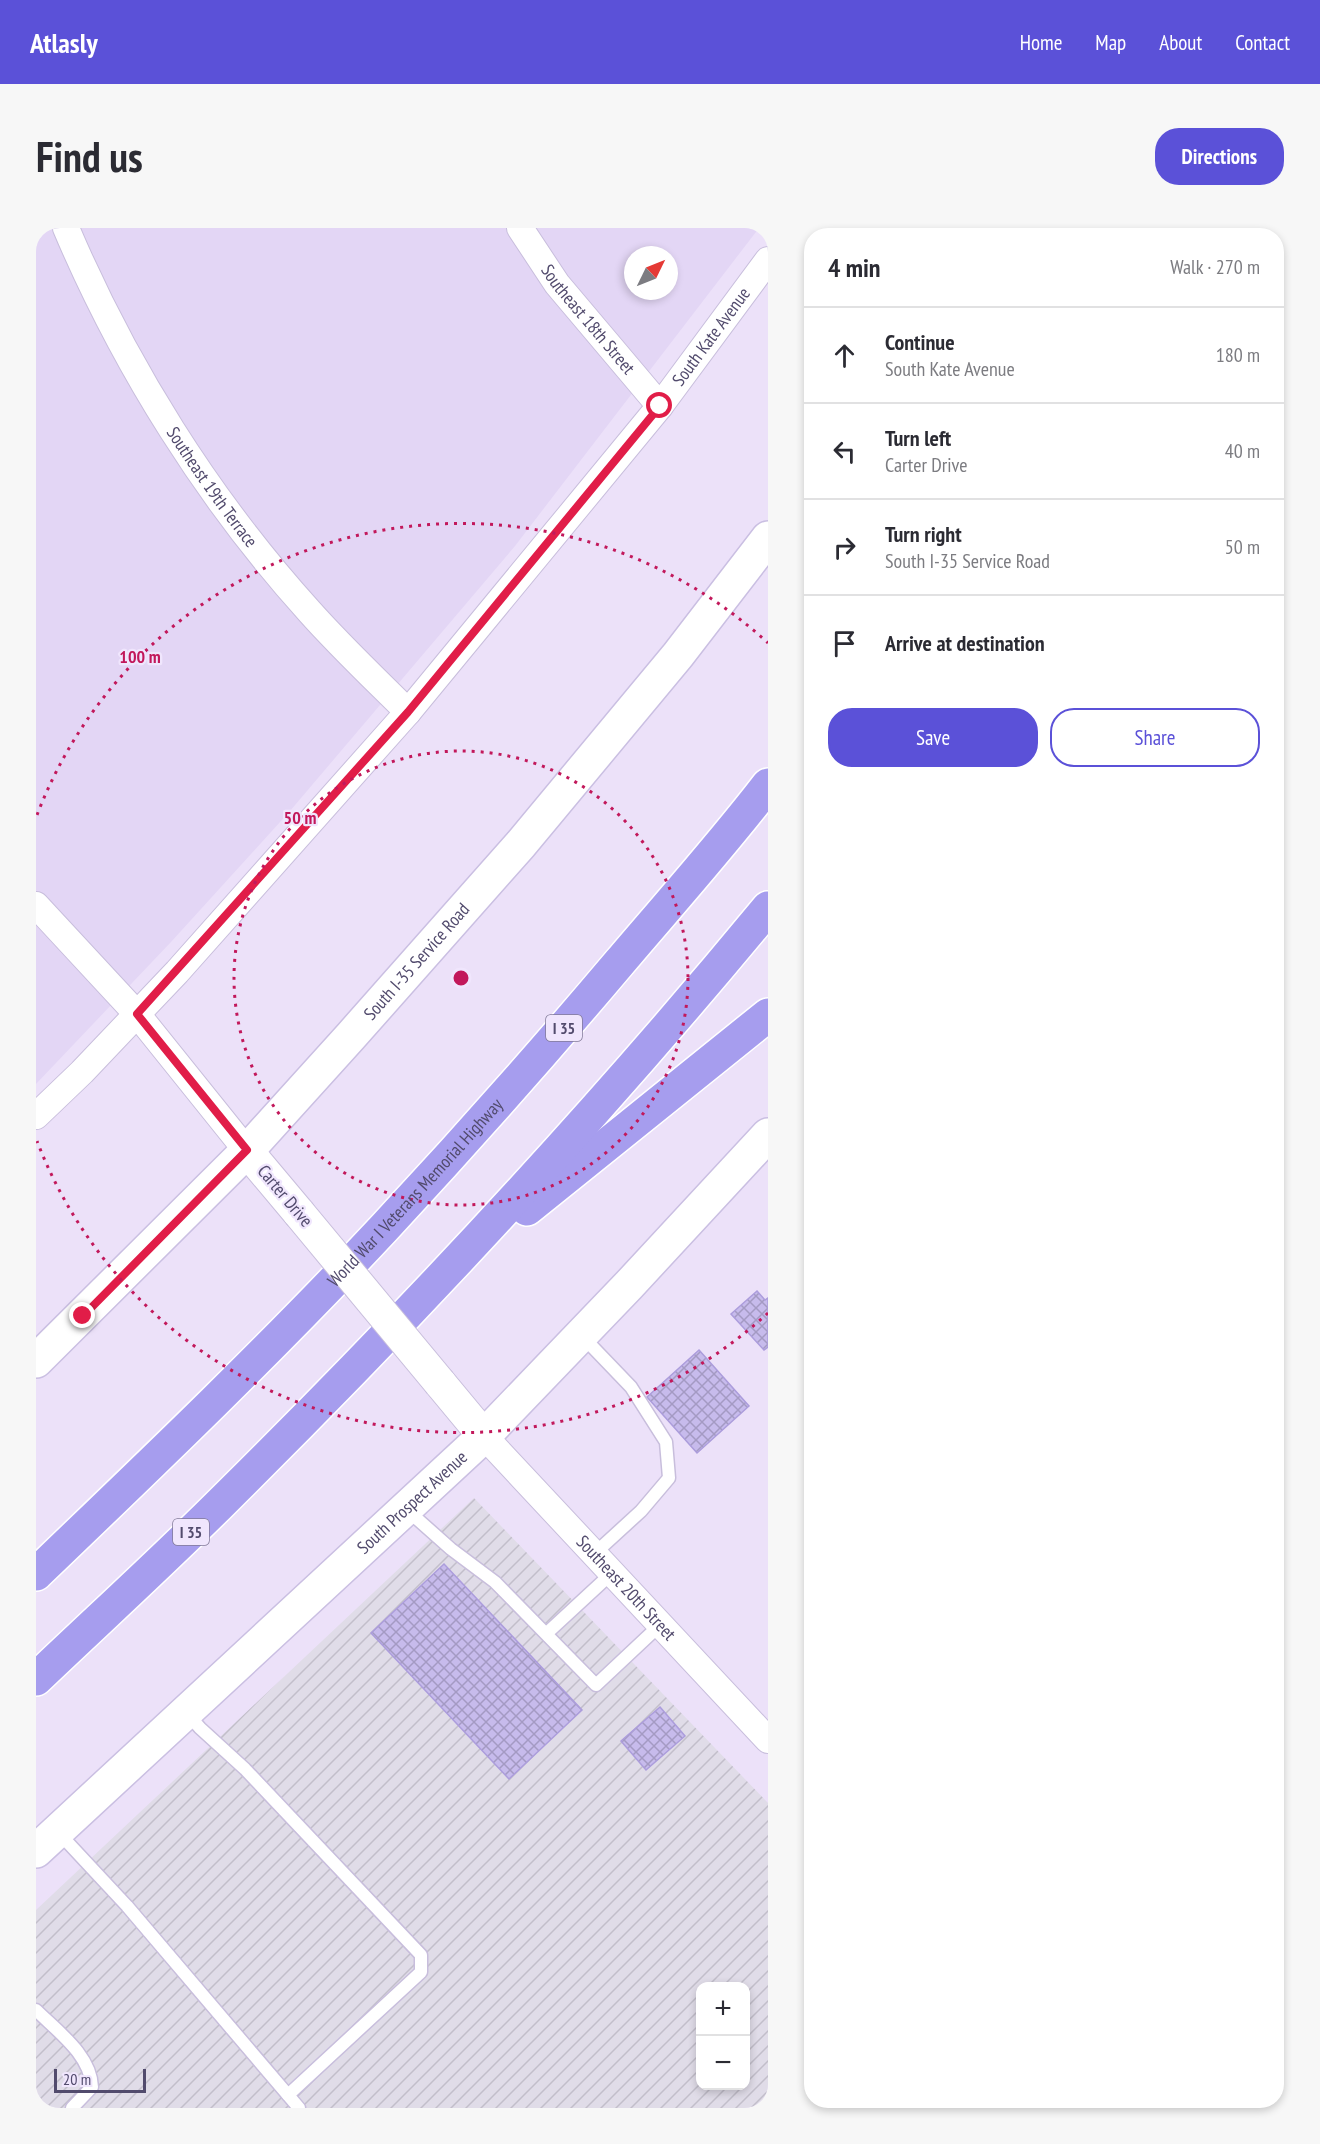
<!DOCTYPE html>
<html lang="en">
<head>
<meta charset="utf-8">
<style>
	:root { --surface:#fff; --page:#f7f7f7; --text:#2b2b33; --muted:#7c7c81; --line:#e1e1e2; --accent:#5b51d8 }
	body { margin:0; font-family:"PT Sans Narrow",sans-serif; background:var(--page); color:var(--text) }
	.controls { position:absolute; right:18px; bottom:18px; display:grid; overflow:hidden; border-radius:12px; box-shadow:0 3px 9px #0003 }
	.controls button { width:54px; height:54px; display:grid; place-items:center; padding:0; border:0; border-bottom:2px solid var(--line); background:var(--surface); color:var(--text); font:30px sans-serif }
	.compass { position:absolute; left:588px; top:18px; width:54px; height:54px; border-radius:50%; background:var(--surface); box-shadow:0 3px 9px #0003; rotate:47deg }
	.scale { position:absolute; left:18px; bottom:15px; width:92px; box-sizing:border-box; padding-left:6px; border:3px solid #524b6d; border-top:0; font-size:16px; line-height:21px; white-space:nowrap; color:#524b6d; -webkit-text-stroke:4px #f0e6fd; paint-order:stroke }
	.stop { position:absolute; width:18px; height:18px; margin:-14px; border:4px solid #e11d48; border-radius:50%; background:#fff }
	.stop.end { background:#e11d48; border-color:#fff; box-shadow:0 2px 6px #0008 }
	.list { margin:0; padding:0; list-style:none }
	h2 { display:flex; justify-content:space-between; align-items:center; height:78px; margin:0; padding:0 24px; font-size:26px }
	h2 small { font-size:20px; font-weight:400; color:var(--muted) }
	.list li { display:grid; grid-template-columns:39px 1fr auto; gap:18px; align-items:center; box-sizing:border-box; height:96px; padding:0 24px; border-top:2px solid var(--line) }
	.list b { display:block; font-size:22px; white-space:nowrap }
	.list p { margin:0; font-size:20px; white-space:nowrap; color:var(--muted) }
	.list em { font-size:20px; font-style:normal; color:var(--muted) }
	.actions { display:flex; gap:12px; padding:18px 24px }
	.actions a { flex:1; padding:14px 0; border:2px solid var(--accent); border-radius:24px; text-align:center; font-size:21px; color:var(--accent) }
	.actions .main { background:var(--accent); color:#fff }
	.icon { flex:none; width:33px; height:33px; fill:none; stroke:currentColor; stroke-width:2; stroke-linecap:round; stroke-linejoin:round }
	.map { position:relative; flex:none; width:732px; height:1880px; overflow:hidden; border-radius:24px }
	header { display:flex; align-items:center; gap:36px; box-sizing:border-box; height:84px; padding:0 30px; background:var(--accent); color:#fff }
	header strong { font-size:28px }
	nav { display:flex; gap:33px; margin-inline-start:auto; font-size:21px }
	.intro { display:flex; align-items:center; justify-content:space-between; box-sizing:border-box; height:144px; padding:0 36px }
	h1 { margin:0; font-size:42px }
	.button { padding:15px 27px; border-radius:24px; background:var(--accent); color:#fff; font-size:21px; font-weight:700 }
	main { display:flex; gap:36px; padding:0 36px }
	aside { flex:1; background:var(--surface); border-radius:24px; box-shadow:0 3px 9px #0003 }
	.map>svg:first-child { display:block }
	.residential { fill:#e3d6f5; fill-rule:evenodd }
	.industrial { fill:url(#industrial-furrows); fill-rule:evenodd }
	.building { fill:url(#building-cross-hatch); stroke:#ac9ddc; stroke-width:1.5 }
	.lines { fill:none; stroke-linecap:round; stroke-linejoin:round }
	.service-casing { stroke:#c8bedc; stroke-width:15 }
	.minor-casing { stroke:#c8bedc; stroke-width:28 }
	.tertiary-casing { stroke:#c8bedc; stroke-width:34 }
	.secondary-casing { stroke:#cabfe2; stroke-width:36 }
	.motorway-casing { stroke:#fff; stroke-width:36 }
	.service { stroke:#fff; stroke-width:12 }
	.minor { stroke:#fff; stroke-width:26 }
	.tertiary { stroke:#fff; stroke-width:32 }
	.secondary { stroke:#fff; stroke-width:33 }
	.motorway { stroke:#a69dee; stroke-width:33 }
	.tertiary-bridge-casing { stroke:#c8bedc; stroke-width:34; stroke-linecap:butt }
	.tertiary-bridge { stroke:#fff; stroke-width:32 }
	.route { stroke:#e11d48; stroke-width:8 }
	.ring { fill:none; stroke:#c2185b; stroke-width:3; stroke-dasharray:3 6 }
	.labels { text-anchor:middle; stroke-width:4.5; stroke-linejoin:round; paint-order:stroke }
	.shield { fill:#f0e6fd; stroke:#817a98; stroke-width:1.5 }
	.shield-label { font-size:16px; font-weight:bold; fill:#524b6d }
	.street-label { font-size:18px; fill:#524b6d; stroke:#f0e6fd }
	.centre { fill:#c2185b; stroke:#f0e6fd; stroke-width:3 }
	.ring-label { font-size:18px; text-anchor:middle; font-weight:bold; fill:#c2185b; stroke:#f0e6fd; stroke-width:4.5; stroke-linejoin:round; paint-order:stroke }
</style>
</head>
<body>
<header>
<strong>Atlasly</strong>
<nav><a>Home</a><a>Map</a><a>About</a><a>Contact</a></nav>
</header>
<div class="intro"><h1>Find us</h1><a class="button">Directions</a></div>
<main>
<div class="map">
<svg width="732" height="1880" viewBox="0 0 732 1880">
	<defs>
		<pattern id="industrial-furrows" width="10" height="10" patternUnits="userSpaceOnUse" patternTransform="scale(1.5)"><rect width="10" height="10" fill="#e0dce8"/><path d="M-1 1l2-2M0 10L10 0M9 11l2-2" fill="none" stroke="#c2beca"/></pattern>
		<pattern id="building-cross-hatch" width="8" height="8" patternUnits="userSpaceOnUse" patternTransform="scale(1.5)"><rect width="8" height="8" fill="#c7bbec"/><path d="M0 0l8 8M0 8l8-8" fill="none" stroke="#a49ac3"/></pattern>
	</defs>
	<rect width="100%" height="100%" fill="#ece1f9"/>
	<path class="residential" d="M 0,0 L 723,0 L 479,318 L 254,583 L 135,714 L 0,856 ZM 597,27 L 633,27 L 633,63 L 597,63 Z"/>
	<path class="industrial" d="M 438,1270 L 732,1575 L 732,1880 L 0,1880 L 0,1682 ZM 664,1758 L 710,1758 L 710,1858 L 664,1858 Z"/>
	<g class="building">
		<polygon points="721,1063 729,1072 732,1070 732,1119 728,1122 695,1086"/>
		<polygon points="663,1122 713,1178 661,1225 611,1169"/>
		<polygon points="408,1336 546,1482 473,1551 335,1405"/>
		<polygon points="624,1479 649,1508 610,1542 585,1513"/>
	</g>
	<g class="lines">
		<g class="service-casing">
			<g id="service">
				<polyline points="547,1109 595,1159 630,1214 633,1250 605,1283 558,1326"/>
				<polyline points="370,1281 415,1321 459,1354 560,1457 624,1397"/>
				<polyline points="511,1405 576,1345"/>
				<polyline points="151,1485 164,1500 209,1541 385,1727 385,1744 252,1867"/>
				<polyline points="22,1604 91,1678 263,1880"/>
				<path d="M 0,1782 C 21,1803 55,1827 56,1859 L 36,1880"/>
			</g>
		</g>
		<g class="minor-casing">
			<g id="minor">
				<path id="s1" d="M 30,0 C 89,139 172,271 273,383 C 304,418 339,451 372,484"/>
				<path id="s2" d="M 484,0 L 521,56 L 624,178"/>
				<polyline points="0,677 101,786 211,923"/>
				<path id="s3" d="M 0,888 L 46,844 L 141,744 L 372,484 L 624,178 L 732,32"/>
				<path id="s4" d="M 448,1208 L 732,1512"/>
			</g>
		</g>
		<g class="tertiary-casing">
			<g id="tertiary">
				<polyline points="211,923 263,985"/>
				<polyline points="404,1155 448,1208"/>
			</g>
		</g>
		<g class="secondary-casing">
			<g id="secondary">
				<path id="s5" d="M 0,1133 L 211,923 L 315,808 L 485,616 L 642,427 L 732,310"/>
				<path id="s6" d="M 0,1623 L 448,1208 L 593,1057 L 732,907"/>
			</g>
		</g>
		<g class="motorway-casing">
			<g id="motorway">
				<polyline points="491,981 732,787"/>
				<path id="s7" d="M 0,1346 C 119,1232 237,1119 349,999 C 429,913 507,825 583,735 C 633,676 685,618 732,557"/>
				<path d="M 0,1451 C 63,1391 128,1332 190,1270 C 380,1082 562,886 732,680"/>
			</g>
		</g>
		<use href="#service" class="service"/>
		<use href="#minor" class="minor"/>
		<use href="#tertiary" class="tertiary"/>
		<use href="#secondary" class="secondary"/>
		<use href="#motorway" class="motorway"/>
		<g class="tertiary-bridge-casing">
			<polyline id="tertiary-bridge" points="263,985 404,1155"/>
		</g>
		<use href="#tertiary-bridge" class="tertiary-bridge"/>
	</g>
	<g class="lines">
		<polyline class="route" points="47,1088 211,922 101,786 372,484 624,178"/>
	</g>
	<g class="ring">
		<circle cx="425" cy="750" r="227"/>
		<path d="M732 1085A454 454 0 0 1 1 913M1 587A454 454 0 0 1 732 415"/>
	</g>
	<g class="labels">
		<g class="shield">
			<rect x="510" y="787" width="36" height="26" rx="4.5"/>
			<rect x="137" y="1291" width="36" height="26" rx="4.5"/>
		</g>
		<g class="shield-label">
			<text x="528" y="806">I 35</text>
			<text x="155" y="1310">I 35</text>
		</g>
		<g class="street-label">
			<text dy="6" stroke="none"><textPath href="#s2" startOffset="114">Southeast 18th Street</textPath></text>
			<text dy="6" stroke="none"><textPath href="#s3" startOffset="1032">South Kate Avenue</textPath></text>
			<text dy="6" stroke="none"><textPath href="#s1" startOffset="298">Southeast 19th Terrace</textPath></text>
			<text dy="6" stroke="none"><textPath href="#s5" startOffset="552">South I-35 Service Road</textPath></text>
			<text dy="6" stroke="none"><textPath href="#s7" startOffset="538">World War I Veterans Memorial Highway</textPath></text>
			<text transform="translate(249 968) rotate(50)" y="6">Carter Drive</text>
			<text dy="6" stroke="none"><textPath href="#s6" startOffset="513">South Prospect Avenue</textPath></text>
			<text dy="6" stroke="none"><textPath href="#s4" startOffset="208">Southeast 20th Street</textPath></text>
		</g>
	</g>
	<circle cx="425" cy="750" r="9" class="centre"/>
	<g class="ring-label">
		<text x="104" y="435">100 m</text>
		<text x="264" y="596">50 m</text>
	</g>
</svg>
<div class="controls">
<button>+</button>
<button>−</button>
</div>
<svg class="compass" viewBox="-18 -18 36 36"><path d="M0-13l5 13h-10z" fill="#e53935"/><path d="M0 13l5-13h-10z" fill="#7c7c81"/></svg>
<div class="scale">20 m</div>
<div class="stop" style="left:624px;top:178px"></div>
<div class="stop end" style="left:47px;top:1088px"></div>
</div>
<aside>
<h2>4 min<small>Walk · 270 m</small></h2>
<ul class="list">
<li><svg class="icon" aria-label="ahead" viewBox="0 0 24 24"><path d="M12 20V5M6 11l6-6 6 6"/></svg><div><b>Continue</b><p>South Kate Avenue</p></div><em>180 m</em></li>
<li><svg class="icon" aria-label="left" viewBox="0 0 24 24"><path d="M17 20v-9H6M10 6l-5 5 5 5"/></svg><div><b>Turn left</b><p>Carter Drive</p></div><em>40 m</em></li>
<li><svg class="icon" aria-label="right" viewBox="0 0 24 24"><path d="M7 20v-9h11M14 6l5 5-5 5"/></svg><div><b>Turn right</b><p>South I-35 Service Road</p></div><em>50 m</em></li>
<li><svg class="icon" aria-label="arrive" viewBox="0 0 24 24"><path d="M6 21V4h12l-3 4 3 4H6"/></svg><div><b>Arrive at destination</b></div></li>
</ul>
<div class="actions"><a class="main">Save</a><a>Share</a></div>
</aside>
</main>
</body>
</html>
